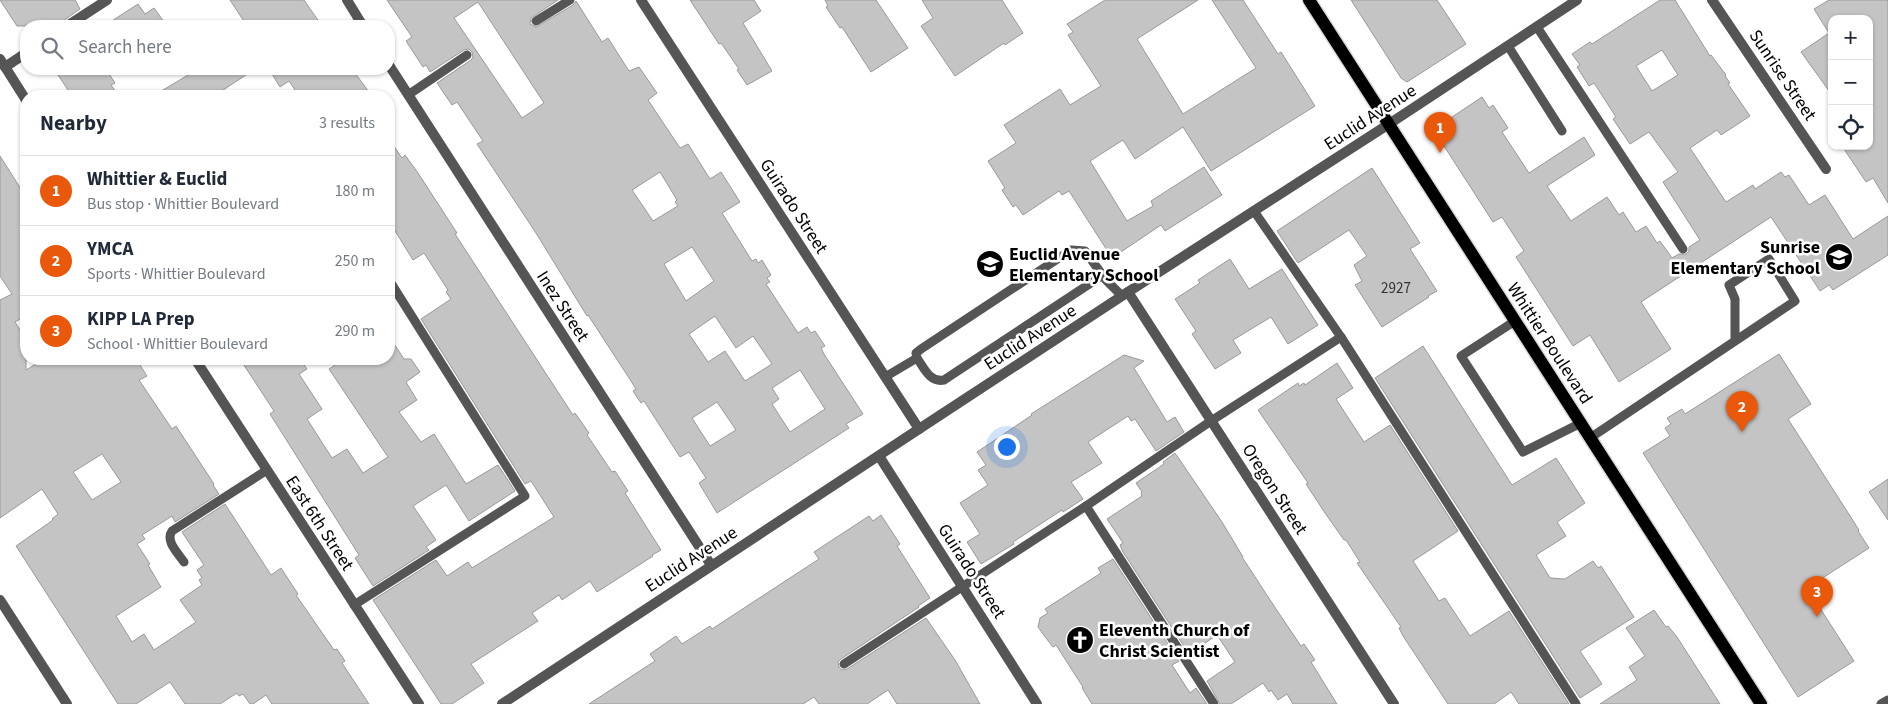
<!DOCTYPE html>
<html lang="en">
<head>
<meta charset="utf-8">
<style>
	:root { --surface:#fff; --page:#f6f6f7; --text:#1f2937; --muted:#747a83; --line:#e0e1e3; --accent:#ea580c }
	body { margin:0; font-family:"Source Sans 3",sans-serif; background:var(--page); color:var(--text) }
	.controls { position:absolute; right:15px; top:15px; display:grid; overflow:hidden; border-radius:10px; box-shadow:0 1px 4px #0004 }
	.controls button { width:45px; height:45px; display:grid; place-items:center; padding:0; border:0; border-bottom:1px solid var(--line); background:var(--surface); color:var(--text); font:25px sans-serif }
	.you { position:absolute; left:1006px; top:446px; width:18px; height:18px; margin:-12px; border:4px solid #fff; border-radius:50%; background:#1a73e8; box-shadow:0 0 0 8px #1a73e833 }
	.badge { display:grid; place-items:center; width:32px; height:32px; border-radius:50%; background:var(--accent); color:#fff; font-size:16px; font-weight:700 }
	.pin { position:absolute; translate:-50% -41px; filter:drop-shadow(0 1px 2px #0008) }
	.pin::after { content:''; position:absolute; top:26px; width:18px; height:15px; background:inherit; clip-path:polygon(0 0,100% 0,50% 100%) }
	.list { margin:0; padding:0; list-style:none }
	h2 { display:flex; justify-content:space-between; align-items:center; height:65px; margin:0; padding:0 20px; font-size:21px }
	h2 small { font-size:16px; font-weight:400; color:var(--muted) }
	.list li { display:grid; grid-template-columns:32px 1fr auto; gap:15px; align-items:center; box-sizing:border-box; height:70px; padding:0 20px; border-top:1px solid var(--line) }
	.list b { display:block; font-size:19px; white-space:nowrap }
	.list p { margin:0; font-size:16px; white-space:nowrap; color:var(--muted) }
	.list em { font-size:16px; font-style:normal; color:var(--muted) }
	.icon { flex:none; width:28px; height:28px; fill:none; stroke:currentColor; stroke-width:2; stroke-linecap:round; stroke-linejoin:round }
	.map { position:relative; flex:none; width:1888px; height:704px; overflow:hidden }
	.search { position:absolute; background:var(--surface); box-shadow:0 1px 4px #0004; left:20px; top:20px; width:375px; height:55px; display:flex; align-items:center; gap:12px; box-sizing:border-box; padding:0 18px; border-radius:20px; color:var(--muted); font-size:19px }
	.panel { position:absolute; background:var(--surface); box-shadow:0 1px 4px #0004; left:20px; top:90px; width:375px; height:275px; border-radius:20px }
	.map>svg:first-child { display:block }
	.building { fill:#c4c4c4; stroke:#999; fill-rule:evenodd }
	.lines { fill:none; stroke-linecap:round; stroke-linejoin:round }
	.primary-casing { stroke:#dbdbdb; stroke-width:15 }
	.service { stroke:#555; stroke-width:9 }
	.minor { stroke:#555; stroke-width:10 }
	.tertiary { stroke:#555; stroke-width:10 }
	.primary { stroke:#000; stroke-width:12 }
	.labels { text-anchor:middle; stroke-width:5; stroke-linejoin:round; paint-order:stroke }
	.number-label { font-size:15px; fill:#313131 }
	.street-label { font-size:18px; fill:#000; stroke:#fff }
	.poi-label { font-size:18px; font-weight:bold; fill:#000; stroke:#fff; text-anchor:start }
</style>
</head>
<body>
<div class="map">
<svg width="1888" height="704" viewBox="0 0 1888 704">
	<rect width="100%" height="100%" fill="#fff"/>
	<g class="building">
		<polygon points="0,0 75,0 80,9 63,21 60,26 17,26"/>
		<polygon points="230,0 304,0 322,26 247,26"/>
		<path d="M 387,0 L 558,0 L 531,18 L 530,24 L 536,27 L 573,5 L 576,1 L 602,42 L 608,38 L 629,71 L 639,67 L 657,93 L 648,100 L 680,148 L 688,144 L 710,179 L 721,172 L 740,202 L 722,213 L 752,261 L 756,259 L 758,263 L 762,260 L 771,275 L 767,278 L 770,282 L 766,284 L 798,333 L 807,327 L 811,333 L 815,331 L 825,346 L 821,348 L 824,354 L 863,414 L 846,424 L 849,428 L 717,513 L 699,483 L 706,478 L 689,452 L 680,457 L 644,401 L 641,403 L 633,391 L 636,389 L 631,381 L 588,315 L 587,316 L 536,233 L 477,144 L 483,141 L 457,102 L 452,105 L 437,83 L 471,60 L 473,57 L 472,52 L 469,49 L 464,50 L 430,72 L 426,65 L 423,67 L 406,41 L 412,37 ZM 478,2 L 544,103 L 522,118 L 454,18 ZM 660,172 L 677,200 L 675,202 L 678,206 L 653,221 L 632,190 ZM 692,247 L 714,281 L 686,301 L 664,264 ZM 715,316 L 736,348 L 753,336 L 772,364 L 745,381 L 725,351 L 708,362 L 689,334 ZM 800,370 L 825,409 L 790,432 L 772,404 L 779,399 L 772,388 ZM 717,402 L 736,430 L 710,446 L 692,418 Z"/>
		<polygon points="690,0 754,0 761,11 743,23 772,71 747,85 737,70 739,69 721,43 719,44"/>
		<polygon points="825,0 876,0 908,48 871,72 842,27 840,28 826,7 828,6"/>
		<polygon points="922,0 1002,0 1023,33 1005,45 1004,43 955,76 921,26 933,18"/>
		<polygon points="1105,0 1198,0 1137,39 1183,114 1256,68 1212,0 1243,0 1278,54 1281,52 1315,106 1211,171 1183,127 1135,159 1123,140 1090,161 1127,221 1153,206 1151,201 1204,167 1222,195 1165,231 1161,225 1112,258 1069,191 1062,195 1059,191 1023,215 1016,205 1013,207 1002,190 1005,188 988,161 1016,143 1004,125 1060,89 1070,105 1101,86 1068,35 1073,32 1067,24"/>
		<polygon points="1351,0 1437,0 1466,44 1407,82 1401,78"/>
		<path d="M 1660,0 L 1675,0 L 1710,56 L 1711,55 L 1726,75 L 1725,76 L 1730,83 L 1728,84 L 1750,116 L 1721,135 L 1717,130 L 1690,148 L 1726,202 L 1753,185 L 1755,189 L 1781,172 L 1785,177 L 1789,175 L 1809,205 L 1825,195 L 1853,239 L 1888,216 L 1888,255 L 1833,290 L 1829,285 L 1820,291 L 1771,217 L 1641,302 L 1671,349 L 1619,382 L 1590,335 L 1573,346 L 1516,257 L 1524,251 L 1502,217 L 1493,222 L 1444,146 L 1441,148 L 1433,136 L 1437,134 L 1434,129 L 1482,97 L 1489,108 L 1493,105 L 1508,128 L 1502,132 L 1529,173 L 1584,137 L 1595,155 L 1547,186 L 1571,221 L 1607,197 L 1619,215 L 1623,212 L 1636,232 L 1646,226 L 1657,243 L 1660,241 L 1672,258 L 1679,254 L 1686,254 L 1689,251 L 1689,247 L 1700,240 L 1663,182 L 1678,172 L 1649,132 L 1630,144 L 1613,119 L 1616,117 L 1594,83 L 1589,86 L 1577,67 L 1580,65 L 1572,54 L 1590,42 L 1592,44 ZM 1662,50 L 1678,75 L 1652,91 L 1636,66 Z"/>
		<polygon points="1829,0 1888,0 1888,203 1873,178 1866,182 1842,146 1869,146 1869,19 1832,19 1832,95 1801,52 1829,33 1814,9"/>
		<polygon points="138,4 145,14 154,8 167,26 104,26"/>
		<polygon points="54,69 106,69 115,83 111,85 119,96 72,96"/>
		<polygon points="198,69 255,69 214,96 153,96"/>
		<polygon points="269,69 352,69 372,96 325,96 321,90 312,96 299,96 289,81 280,87"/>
		<polygon points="389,139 402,158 405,155 418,173 457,233 455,234 556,389 573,415 575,413 589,433 587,435 612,472 615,471 628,491 625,493 661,550 652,555 653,556 597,592 590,581 562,600 559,595 532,613 538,621 471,664 484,683 452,704 441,704 373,600 436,560 447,576 468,562 472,568 554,517 531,481 525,484 421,319 451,299 446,292 448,290 424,253 413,260 389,221"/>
		<path d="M 0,156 L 26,197 L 26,256 L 20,261 L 26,271 L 26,316 L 15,322 L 26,339 L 26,370 L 44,359 L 136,359 L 147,376 L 139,380 L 172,429 L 176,426 L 214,484 L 213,485 L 219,494 L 175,522 L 172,516 L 142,535 L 145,539 L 137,544 L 150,564 L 148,565 L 161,587 L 116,616 L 132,642 L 144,634 L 154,650 L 196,622 L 180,600 L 202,585 L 199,580 L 202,578 L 197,570 L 204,565 L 182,532 L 225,504 L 271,575 L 281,568 L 298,594 L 296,595 L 334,650 L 337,649 L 345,661 L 342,663 L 369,704 L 272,704 L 266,695 L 253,704 L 250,704 L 243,694 L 239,696 L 237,693 L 220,704 L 185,704 L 170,682 L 136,704 L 118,704 L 16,546 L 53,520 L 52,519 L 58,514 L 42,489 L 0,518 L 0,300 L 12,294 L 0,276 ZM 102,454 L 121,482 L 92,500 L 73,472 Z"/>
		<polygon points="1372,168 1420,243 1410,249 1437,291 1428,296 1429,297 1382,327 1355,285 1362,281 1354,265 1367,256 1349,230 1298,263 1277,231"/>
		<polygon points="1230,259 1249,289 1282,269 1318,325 1288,344 1271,317 1233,340 1241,353 1215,369 1192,334 1196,331 1175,299 1200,283 1198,280"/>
		<polygon points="389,336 404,359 411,359 420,372 406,382 417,400 399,412 421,442 434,434 466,484 498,465 515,491 469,521 446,485 413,506 436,540 426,547 429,550 373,586 355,558 359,555 270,414 274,411 240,359 300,359 307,369 299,374 322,409 307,419 332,458 347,449 363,473 388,457 329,369 345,359 389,359"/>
		<polygon points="1423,346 1512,485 1556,458 1585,503 1557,522 1566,536 1536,555 1550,578 1565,579 1593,561 1598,568 1601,566 1634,617 1580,651 1602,684 1580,698 1375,378"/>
		<polygon points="1779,354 1811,404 1788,419 1859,530 1858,531 1869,548 1807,588 1854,661 1798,697 1643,453 1670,436 1665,428 1671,424 1667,418 1682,409 1685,414"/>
		<polygon points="1124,355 1144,361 1134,368 1167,422 1175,417 1184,432 1156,451 1135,419 1131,421 1128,416 1088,442 1102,463 1071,482 1083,499 1063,512 1062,510 1013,542 1014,544 981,564 967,542 980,534 960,503 988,485 978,470 986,465 977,452 1032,415 1031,414"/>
		<polygon points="1337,363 1353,388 1336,399 1364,442 1390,425 1458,531 1413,561 1439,601 1445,598 1470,636 1509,611 1569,704 1519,704 1511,692 1494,704 1448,704 1403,636 1399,628 1401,627 1357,563 1360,562 1346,540 1344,540 1325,513 1306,484 1308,483 1258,410 1298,383 1299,386 1304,383 1305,385"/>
		<polygon points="1175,453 1222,522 1243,557 1242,557 1276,609 1301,646 1304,644 1315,660 1311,662 1337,704 1293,704 1287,694 1278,700 1271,690 1269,692 1263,683 1231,704 1220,704 1207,681 1235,662 1217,635 1189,654 1123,552 1120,545 1123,543 1107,519 1142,496 1141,493 1142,492 1136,483 1164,464 1163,462"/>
		<polygon points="1888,479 1888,520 1869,492"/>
		<polygon points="881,515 900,544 897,546 930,598 918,606 919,607 841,659 838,662 839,667 842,670 847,669 926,618 955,660 980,704 897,704 888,690 867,704 819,704 814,697 803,704 589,704 655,661 650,654 676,636 682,644 710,626 712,629 819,559 814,552 869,516 873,521"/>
		<polygon points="1113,559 1179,661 1172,665 1190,693 1196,688 1207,704 1092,704 1082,688 1083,687 1056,645 1053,647 1046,638 1038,627 1040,618 1048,613 1045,609 1101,573 1098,568"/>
		<polygon points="1654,610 1666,627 1668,626 1677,637 1720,704 1600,704 1637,680 1629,667 1645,656 1626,628"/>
	</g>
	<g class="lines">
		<g class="primary-casing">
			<polyline id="primary" points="1309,0 1761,704"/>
		</g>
		<g class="service">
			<polyline points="536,21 570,0"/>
			<polyline points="1537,27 1683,249"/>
			<polyline points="1508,46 1562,131"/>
			<polyline points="408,95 467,55"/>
			<polyline points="1254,211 1341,337 1576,704"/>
			<path d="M 1103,275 L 944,380 C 930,383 924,368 917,358 L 916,353 L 921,349 L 1071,250 L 1085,251 L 1106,280 L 1122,296"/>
			<polyline points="1515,321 1461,356 1523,452 1581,423"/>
			<polyline points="885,377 917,358"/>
			<polyline points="1590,438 1795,301 1769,259 1729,285 1735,299 1735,341"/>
			<polyline points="1086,506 1214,704"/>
			<path d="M 184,562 C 178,553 165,541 172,531 L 267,470"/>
			<polyline points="354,605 525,496 389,280"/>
			<polyline points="844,664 1086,506 1211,421 1341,337"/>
			<polyline points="1881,704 1888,700"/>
		</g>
		<g class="minor">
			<polyline points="347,0 363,26"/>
			<polyline points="641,0 919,429"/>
			<polyline points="1712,0 1826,169"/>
			<polyline points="67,26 107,0"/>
			<polyline points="0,59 26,100"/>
			<polyline points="389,65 711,565"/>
			<polyline points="5,67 26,53"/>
			<polyline points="1128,292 1394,704"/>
			<polyline points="195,359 419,704"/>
			<polyline points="879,456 1037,704"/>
			<polyline points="0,600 67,704"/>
		</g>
		<polyline class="tertiary" points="502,704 919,429 1128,292 1389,124 1577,0"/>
		<use href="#primary" class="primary"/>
	</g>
	<defs>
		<g id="school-disc" transform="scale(1.4375)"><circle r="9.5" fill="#000" stroke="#fff"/><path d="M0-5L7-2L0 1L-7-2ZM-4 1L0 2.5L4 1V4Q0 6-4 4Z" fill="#fff"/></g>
		<g id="church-disc" transform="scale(1.4375)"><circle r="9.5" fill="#000" stroke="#fff"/><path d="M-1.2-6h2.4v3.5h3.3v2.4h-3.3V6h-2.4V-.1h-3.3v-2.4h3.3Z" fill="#fff"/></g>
	</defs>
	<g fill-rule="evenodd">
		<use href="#school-disc" x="1839" y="257"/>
		<use href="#school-disc" x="990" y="264"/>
		<use href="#church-disc" x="1080" y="640"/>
	</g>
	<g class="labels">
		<g class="number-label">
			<text x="1396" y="293">2927</text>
		</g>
		<g class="street-label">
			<text transform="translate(1783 75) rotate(56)" y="6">Sunrise Street</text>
			<text transform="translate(1370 117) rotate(-33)" y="6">Euclid Avenue</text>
			<text transform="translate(794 206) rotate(57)" y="6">Guirado Street</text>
			<text transform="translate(563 306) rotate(57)" y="6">Inez Street</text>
			<text transform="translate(1030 337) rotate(-33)" y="6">Euclid Avenue</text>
			<text transform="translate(1550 343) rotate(57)" y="6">Whittier Boulevard</text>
			<text transform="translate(1275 489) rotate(57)" y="6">Oregon Street</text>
			<text transform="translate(320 523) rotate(57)" y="6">East 6th Street</text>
			<text transform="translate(691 559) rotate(-33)" y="6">Euclid Avenue</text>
			<text transform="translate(972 571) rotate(57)" y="6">Guirado Street</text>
		</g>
		<g class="poi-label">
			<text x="1820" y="253" text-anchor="end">Sunrise<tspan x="1820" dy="21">Elementary School</tspan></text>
			<text x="1009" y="260">Euclid Avenue<tspan x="1009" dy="21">Elementary School</tspan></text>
			<text x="1099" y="636">Eleventh Church of<tspan x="1099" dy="21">Christ Scientist</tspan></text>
		</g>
	</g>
</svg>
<div class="controls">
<button>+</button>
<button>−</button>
<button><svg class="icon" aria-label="locate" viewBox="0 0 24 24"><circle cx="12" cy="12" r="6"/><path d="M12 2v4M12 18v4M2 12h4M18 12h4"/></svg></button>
</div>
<div class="you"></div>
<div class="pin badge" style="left:1440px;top:153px">1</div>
<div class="pin badge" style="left:1742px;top:432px">2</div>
<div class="pin badge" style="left:1817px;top:617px">3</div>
<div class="search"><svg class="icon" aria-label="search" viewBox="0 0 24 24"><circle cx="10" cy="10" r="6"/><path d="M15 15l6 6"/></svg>Search here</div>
<section class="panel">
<h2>Nearby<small>3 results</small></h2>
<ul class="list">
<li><span class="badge">1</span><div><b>Whittier &amp; Euclid</b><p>Bus stop · Whittier Boulevard</p></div><em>180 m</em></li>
<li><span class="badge">2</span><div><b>YMCA</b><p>Sports · Whittier Boulevard</p></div><em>250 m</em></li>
<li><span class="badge">3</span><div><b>KIPP LA Prep</b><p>School · Whittier Boulevard</p></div><em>290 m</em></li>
</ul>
</section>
</div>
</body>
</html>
